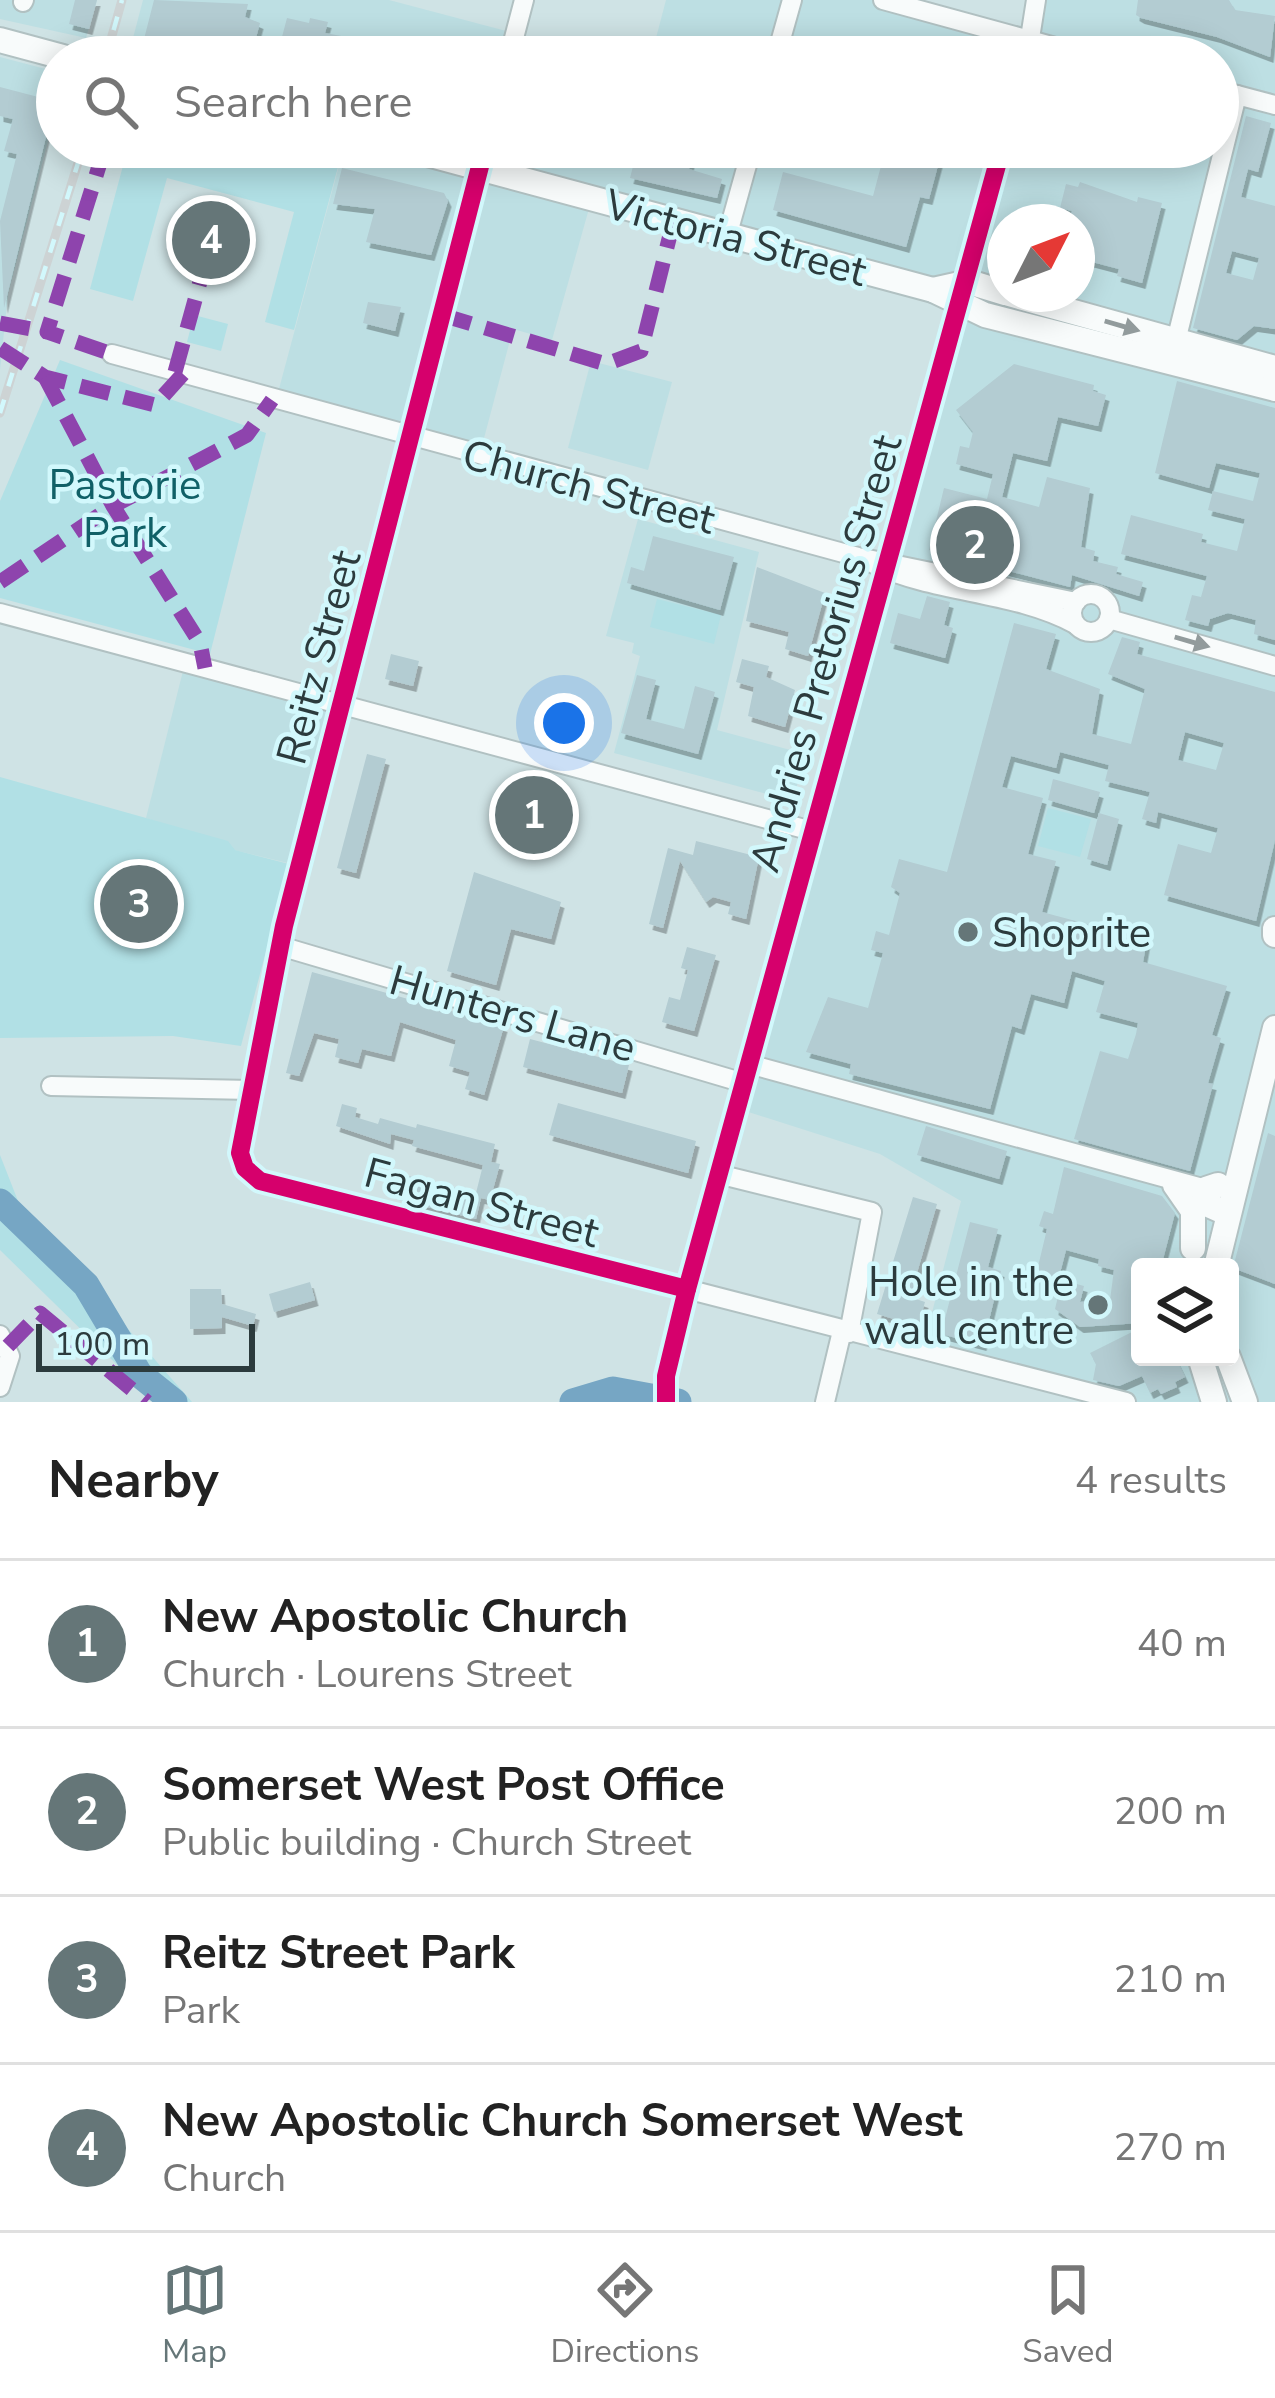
<!DOCTYPE html>
<html lang="en">
<head>
<meta charset="utf-8">
<style>
	:root { --surface:#fff; --page:#f2f2f2; --text:#222; --muted:#767676; --line:#e0e0e0; --accent:#657678 }
	body { margin:0; font-family:"Nunito Sans",sans-serif; background:var(--page); color:var(--text) }
	.controls { position:absolute; right:36px; bottom:36px; display:grid; overflow:hidden; border-radius:12px; box-shadow:0 6px 30px #0003 }
	.controls button { width:108px; height:108px; display:grid; place-items:center; padding:0; border:0; border-bottom:3px solid var(--line); background:var(--surface); color:var(--text); font:60px sans-serif }
	.compass { position:absolute; left:987px; top:204px; width:108px; height:108px; border-radius:50%; background:var(--surface); box-shadow:0 6px 30px #0003; rotate:48deg }
	.scale { position:absolute; left:36px; bottom:30px; width:219px; box-sizing:border-box; padding-left:12px; border:6px solid #2c3b3d; border-top:0; font-size:33px; line-height:42px; white-space:nowrap; color:#2c3b3d; -webkit-text-stroke:9px #d2f8fc; paint-order:stroke }
	.you { position:absolute; left:564px; top:723px; width:42px; height:42px; margin:-30px; border:9px solid #fff; border-radius:50%; background:#1a73e8; box-shadow:0 0 0 18px #1a73e833 }
	.badge { display:grid; place-items:center; width:78px; height:78px; border-radius:50%; background:var(--accent); color:#fff; font-size:39px; font-weight:700 }
	.pin { position:absolute; translate:-50% -50%; border:6px solid #fff; box-shadow:0 3px 12px #0006 }
	.list { margin:0; padding:0; list-style:none }
	h2 { display:flex; justify-content:space-between; align-items:center; height:156px; margin:0; padding:0 48px; font-size:51px }
	h2 small { font-size:39px; font-weight:400; color:var(--muted) }
	.list li { display:grid; grid-template-columns:78px 1fr auto; gap:36px; align-items:center; box-sizing:border-box; height:168px; padding:0 48px; border-top:3px solid var(--line) }
	.list b { display:block; font-size:45px; white-space:nowrap }
	.list p { margin:0; font-size:39px; white-space:nowrap; color:var(--muted) }
	.list em { font-size:39px; font-style:normal; color:var(--muted) }
	.icon { flex:none; width:66px; height:66px; fill:none; stroke:currentColor; stroke-width:2; stroke-linecap:round; stroke-linejoin:round }
	.map { position:relative; flex:none; width:1275px; height:1402px; overflow:hidden }
	.search { position:absolute; background:var(--surface); box-shadow:0 6px 30px #0003; left:36px; right:36px; top:36px; height:132px; display:flex; align-items:center; gap:30px; box-sizing:border-box; padding:0 42px; border-radius:66px; color:var(--muted); font-size:45px }
	.sheet { height:828px; background:var(--surface) }
	nav { display:flex; justify-content:space-around; align-items:center; box-sizing:border-box; height:168px; border-top:3px solid var(--line); background:var(--surface); font-size:33px; color:var(--muted) }
	nav a { display:grid; justify-items:center; gap:6px }
	nav .on { color:var(--accent) }
	.map>svg:first-child { display:block }
	.built { fill:#bddfe3; fill-rule:evenodd }
	.green { fill:#b1e0e5 }
	.lines { fill:none; stroke-linecap:round; stroke-linejoin:round }
	.river { stroke:#76a6c4; stroke-width:27 }
	.building { fill:#b3ccd2; fill-rule:evenodd; filter:url(#shadow) }
	.minor-casing { stroke:#b1c1c2; stroke-width:22 }
	.major-casing { stroke:#b1c1c2; stroke-width:28 }
	.minor { stroke:#f8fbfb; stroke-width:18 }
	.major { stroke:#f8fbfb; stroke-width:24 }
	.rail-casing { stroke:#cdd3d4; stroke-width:9 }
	.rail { stroke:#d2f8fc; stroke-width:4.5; stroke-dasharray:14; stroke-linecap:butt }
	.quiet { stroke:#8e44ad; stroke-width:15; stroke-dasharray:30 15; stroke-linecap:butt }
	.cycleway-casing { stroke:#d2f8fc; stroke-width:26 }
	.cycleway { stroke:#d6006c; stroke-width:18 }
	.oneway { fill:#929b9c }
	.poi-dot { fill:#657678; stroke:#d2f8fc; stroke-width:4.5 }
	.labels { text-anchor:middle; stroke-width:9; stroke-linejoin:round; paint-order:stroke }
	.street-label { font-size:42px; fill:#2c3b3d; stroke:#d2f8fc }
	.park-label { font-size:42px; fill:#106067; stroke:#d2f8fc }
	.poi-label { font-size:42px; fill:#2c3b3d; stroke:#d2f8fc; text-anchor:start }
</style>
</head>
<body>
<div class="map">
<svg width="1275" height="1402" viewBox="0 0 1275 1402">
	<defs>
		<filter id="shadow"><feDropShadow dx="3.5" dy="6" stdDeviation="0" flood-color="#0004"/></filter>
	</defs>
	<rect width="100%" height="100%" fill="#cfe3e5"/>
	<g class="built">
		<polygon points="0,0 97,0 86,38 0,19"/>
		<polygon points="143,0 389,0 604,57 128,57"/>
		<path d="M 666,0 L 884,0 L 1029,41 L 1041,0 L 1275,0 L 1275,1402 L 1123,1402 L 922,1351 L 961,1201 L 880,1154 L 739,1109 L 966,296 L 592,198 L 552,340 L 513,329 L 479,457 L 276,400 L 344,147 L 1218,147 L 1218,57 L 651,57 ZM 1005,222 L 1077,222 L 1077,294 L 1005,294 ZM 1140,1267 L 1230,1267 L 1230,1357 L 1140,1357 Z"/>
		<polygon points="0,57 57,72 57,106 8,294 0,370"/>
		<polygon points="591,361 672,382 648,470 568,448"/>
		<polygon points="638,519 759,552 717,730 805,754 793,801 614,753 640,656 632,653 634,643 606,636"/>
		<polygon points="185,663 343,704 300,866 234,850 146,818"/>
	</g>
	<g class="green">
		<polygon points="128,147 264,147 338,167 294,330 265,322 294,212 167,178 133,301 90,289"/>
		<polygon points="194,315 228,324 221,351 187,342"/>
		<polygon points="60,360 266,433 210,654 0,598 0,501"/>
		<polygon points="657,599 721,615 714,644 650,627"/>
		<polygon points="0,777 228,841 235,850 289,864 241,1046 173,1036 0,1038"/>
		<polygon points="1048,808 1091,819 1080,857 1038,846"/>
		<polygon points="0,1155 20,1206 192,1402 155,1402 0,1250"/>
	</g>
	<g class="lines">
		<g class="river">
			<polyline points="0,1202 86,1285 139,1374 174,1402"/>
			<polyline points="573,1402 613,1390 678,1402"/>
		</g>
	</g>
	<g class="building">
		<polygon points="75,0 97,0 89,29 69,24"/>
		<polygon points="154,0 248,4 245,17 260,23 254,45 278,52 287,18 309,23 310,18 328,22 325,33 385,44 384,49 399,57 198,57 143,43"/>
		<polygon points="1138,0 1229,0 1235,10 1275,16 1270,57 1217,37 1141,18 1136,15"/>
		<polygon points="0,87 42,98 45,89 57,92 4,308 0,221 17,154 4,151 13,119 0,116"/>
		<path d="M 1246,116 L 1271,123 L 1258,172 L 1248,169 L 1241,197 L 1275,206 L 1275,329 L 1254,326 L 1237,340 L 1193,328 ZM 1232,251 L 1259,258 L 1253,280 L 1226,273 Z"/>
		<polygon points="638,147 695,147 689,169 722,179 717,198 630,178"/>
		<polygon points="886,147 943,147 929,199 920,197 906,247 773,210 783,172 873,196"/>
		<polygon points="342,168 444,193 448,201 431,255 366,242 375,209 333,204"/>
		<polygon points="1080,182 1137,202 1138,197 1162,203 1142,283 1117,276 1119,269 1077,258 1077,222 1069,222 1072,211 1060,208 1066,184 1078,187"/>
		<polygon points="203,210 233,219 230,234 241,243 220,271 187,262 192,246 180,236 183,228 197,226"/>
		<polygon points="368,302 401,307 395,331 363,323"/>
		<polygon points="1014,364 1094,385 1093,391 1106,395 1098,426 1058,417 1047,461 1013,453 1002,497 1039,507 1047,477 1090,488 1081,547 1095,551 1093,561 1118,567 1116,574 1143,582 1139,596 1072,575 1070,587 1005,570 1008,556 986,550 982,565 929,550 944,488 987,499 993,474 956,464 960,446 969,448 973,432 956,410"/>
		<polygon points="1177,381 1275,408 1275,640 1254,634 1256,620 1228,613 1210,619 1208,626 1185,620 1192,595 1201,597 1207,576 1121,554 1131,515 1203,534 1201,542 1237,551 1245,519 1208,510 1213,491 1253,501 1260,473 1216,463 1209,488 1155,473"/>
		<polygon points="653,536 734,557 720,610 627,583 631,567 644,571"/>
		<polygon points="757,567 825,593 808,656 785,649 789,632 746,621"/>
		<polygon points="927,596 950,602 944,625 953,628 945,658 890,643 898,613 920,619"/>
		<path d="M 1014,623 L 1056,634 L 1046,669 L 1100,689 L 1092,734 L 1131,744 L 1145,689 L 1108,674 L 1122,637 L 1140,642 L 1137,654 L 1275,692 L 1275,840 L 1256,921 L 1164,895 L 1178,844 L 1211,853 L 1218,828 L 1158,812 L 1156,823 L 1142,819 L 1150,792 L 1105,781 L 1109,765 L 1060,752 L 1056,768 L 1011,756 L 1002,787 L 1043,798 L 1028,854 L 1056,861 L 1042,912 L 1147,940 L 1143,962 L 1227,986 L 1212,1035 L 1221,1038 L 1208,1083 L 1213,1084 L 1190,1171 L 1074,1139 L 1100,1051 L 1128,1059 L 1136,1034 L 1138,1023 L 1096,1012 L 1105,981 L 1072,971 L 1064,1003 L 1031,994 L 1021,1029 L 1012,1026 L 990,1109 L 849,1074 L 851,1064 L 806,1052 L 828,997 L 868,1008 L 883,953 L 871,950 L 876,931 L 889,935 L 900,893 L 891,887 L 899,859 L 947,872 ZM 1185,732 L 1224,743 L 1216,770 L 1178,760 Z"/>
		<polygon points="391,654 419,661 413,686 385,679"/>
		<polygon points="742,659 769,666 766,677 795,690 785,727 748,716 754,687 736,682"/>
		<polygon points="637,675 656,680 646,719 684,729 695,686 715,692 698,754 621,733"/>
		<polygon points="367,754 386,759 356,873 337,868"/>
		<polygon points="1053,779 1100,792 1094,813 1048,800"/>
		<polygon points="529,788 553,794 539,843 534,841 532,849 519,845 521,837 516,836"/>
		<polygon points="1099,813 1119,819 1107,865 1087,859"/>
		<polygon points="696,841 759,857 746,919 728,914 731,902 713,897 706,902 680,861 663,928 649,924 668,848 693,855"/>
		<polygon points="474,872 561,902 551,939 511,929 496,985 447,971"/>
		<polygon points="687,947 716,955 694,1031 662,1022 669,997 680,1000 688,970 681,968"/>
		<polygon points="312,972 504,1026 484,1095 465,1089 470,1072 449,1066 456,1040 400,1022 391,1056 362,1049 358,1063 335,1057 339,1039 314,1033 299,1076 286,1073"/>
		<polygon points="530,1039 629,1065 622,1093 523,1067"/>
		<polygon points="558,1103 696,1141 688,1173 549,1135"/>
		<polygon points="342,1104 357,1108 355,1117 378,1124 380,1118 416,1128 417,1124 495,1144 491,1162 500,1164 490,1200 481,1198 476,1219 399,1200 405,1175 476,1193 483,1165 412,1146 414,1140 391,1134 390,1144 336,1126"/>
		<polygon points="926,1126 1007,1151 999,1179 917,1155"/>
		<polygon points="1268,1133 1275,1136 1275,1284 1233,1268"/>
		<polygon points="1064,1167 1162,1196 1175,1213 1161,1267 1140,1267 1140,1323 1080,1327 1055,1309 1062,1280 1084,1286 1080,1302 1110,1300 1114,1270 1098,1266 1099,1259 1066,1250 1058,1281 1036,1275 1047,1229 1039,1226 1044,1211 1053,1214"/>
		<polygon points="913,1197 937,1204 910,1297 925,1302 918,1326 877,1314"/>
		<polygon points="970,1222 998,1229 988,1267 1001,1271 983,1345 941,1334"/>
		<polygon points="310,1282 315,1300 274,1312 269,1294"/>
		<polygon points="190,1289 221,1289 222,1304 256,1314 253,1326 222,1317 222,1328 190,1329"/>
		<polygon points="1140,1328 1140,1357 1175,1357 1185,1377 1175,1382 1177,1387 1161,1394 1158,1389 1150,1393 1142,1376 1119,1386 1093,1380 1096,1364 1090,1353"/>
	</g>
	<g class="lines">
		<g class="minor-casing">
			<g id="minor">
				<polyline points="883,0 1092,57"/>
				<polyline points="23,2 24,0"/>
				<polyline points="509,57 524,0"/>
				<polyline points="776,57 792,0"/>
				<polyline points="1027,57 1036,0"/>
				<polyline points="1218,90 1275,105"/>
				<polyline points="485,147 284,926 240,1153 245,1168 260,1181 687,1289"/>
				<polyline points="728,233 752,147"/>
				<polyline points="1176,341 1237,95"/>
				<polyline points="112,354 858,557 1076,602"/>
				<path d="M 874,564 C 937,594 1014,591 1075,624"/>
				<circle cx="1091" cy="613" r="19"/>
				<polyline points="0,613 812,831"/>
				<polyline points="1109,619 1275,666"/>
				<polyline points="280,946 744,1083"/>
				<polyline points="749,1064 1206,1189"/>
				<polyline points="51,1086 252,1090"/>
				<polyline points="722,1175 872,1212 849,1333"/>
				<polyline points="698,1292 1126,1402"/>
				<polyline points="0,1335 10,1356 0,1387"/>
				<polyline points="666,1402 666,1376 687,1289 1002,147"/>
				<polyline points="825,1402 842,1331"/>
			</g>
		</g>
		<g class="major-casing">
			<g id="major">
				<polyline points="0,40 63,57"/>
				<polyline points="401,147 933,290 985,315 1275,389"/>
				<polyline points="933,290 969,282 1005,293"/>
				<polyline points="1009,294 1275,368"/>
				<polyline points="1275,929 1275,935"/>
				<polyline points="1175,1185 1193,1211 1193,1248"/>
				<polyline points="1218,1185 1206,1189 1204,1203 1222,1211"/>
				<polyline points="1216,1267 1275,1028"/>
				<polyline points="1200,1357 1214,1402"/>
				<polyline points="1228,1357 1245,1402"/>
			</g>
		</g>
		<use href="#minor" class="minor"/>
		<use href="#major" class="major"/>
		<g class="rail-casing">
			<g id="rail">
				<polyline points="106,57 122,0"/>
				<polyline points="0,413 83,147"/>
			</g>
		</g>
		<use href="#rail" class="rail"/>
		<g class="quiet">
			<polyline points="105,147 47,332 112,354"/>
			<polyline points="442,315 606,364 641,351 674,219"/>
			<polyline points="0,323 47,332"/>
			<polyline points="0,348 45,377 155,405 183,374"/>
			<polyline points="175,372 203,271"/>
			<polyline points="45,377 113,506 200,643 205,668"/>
			<polyline points="0,582 113,506 247,435 272,400"/>
			<polyline points="8,1346 40,1313 147,1402"/>
		</g>
		<g class="cycleway-casing">
			<g id="cycleway">
				<polyline points="485,147 284,926 240,1153 245,1168 260,1181 687,1289"/>
				<polyline points="666,1402 666,1376 687,1289 1002,147"/>
			</g>
		</g>
		<use href="#cycleway" class="cycleway"/>
	</g>
	<defs><path id="oneway-solid" d="M-6-.8H1V-3.2L6.5 0L1 3.2V.8H-6Z" transform="scale(3)"/></defs>
	<g class="oneway">
		<use href="#oneway-solid" transform="translate(1122 326) rotate(16)"/>
		<use href="#oneway-solid" transform="translate(1192 642) rotate(16)"/>
	</g>
	<g class="poi-dot">
		<circle cx="968" cy="932" r="12"/>
		<circle cx="1098" cy="1305" r="12"/>
	</g>
	<g class="labels">
		<g class="street-label">
			<text transform="translate(736 237) rotate(15)" y="15">Victoria Street</text>
			<text transform="translate(589 486) rotate(15)" y="15">Church Street</text>
			<text transform="translate(825 653) rotate(-74)" y="15">Andries Pretorius Street</text>
			<text transform="translate(318 657) rotate(-75)" y="15">Reitz Street</text>
			<text transform="translate(513 1013) rotate(16)" y="15">Hunters Lane</text>
			<text transform="translate(482 1202) rotate(15)" y="15">Fagan Street</text>
		</g>
		<g class="park-label">
			<text x="125" y="499">Pastorie<tspan x="125" dy="48">Park</tspan></text>
		</g>
		<g class="poi-label">
			<text x="992" y="947">Shoprite</text>
			<text x="1074" y="1296" text-anchor="end">Hole in the<tspan x="1074" dy="48">wall centre</tspan></text>
		</g>
	</g>
</svg>
<div class="controls">
<button><svg class="icon" aria-label="layers" viewBox="0 0 24 24"><path d="M12 4l9 5-9 5-9-5zM3 14l9 5 9-5"/></svg></button>
</div>
<svg class="compass" viewBox="-18 -18 36 36"><path d="M0-13l5 13h-10z" fill="#e53935"/><path d="M0 13l5-13h-10z" fill="#767676"/></svg>
<div class="scale">100 m</div>
<div class="you"></div>
<div class="pin badge" style="left:534px;top:815px">1</div>
<div class="pin badge" style="left:975px;top:545px">2</div>
<div class="pin badge" style="left:139px;top:904px">3</div>
<div class="pin badge" style="left:211px;top:240px">4</div>
<div class="search"><svg class="icon" aria-label="search" viewBox="0 0 24 24"><circle cx="10" cy="10" r="6"/><path d="M15 15l6 6"/></svg>Search here</div>
</div>
<section class="sheet">
<h2>Nearby<small>4 results</small></h2>
<ul class="list">
<li><span class="badge">1</span><div><b>New Apostolic Church</b><p>Church · Lourens Street</p></div><em>40 m</em></li>
<li><span class="badge">2</span><div><b>Somerset West Post Office</b><p>Public building · Church Street</p></div><em>200 m</em></li>
<li><span class="badge">3</span><div><b>Reitz Street Park</b><p>Park</p></div><em>210 m</em></li>
<li><span class="badge">4</span><div><b>New Apostolic Church Somerset West</b><p>Church</p></div><em>270 m</em></li>
</ul>
</section>
<nav>
<a class="on"><svg class="icon" aria-label="map" viewBox="0 0 24 24"><path d="M3 6l6-2 6 2 6-2v14l-6 2-6-2-6 2zM9 4v14M15 6v14"/></svg>Map</a>
<a><svg class="icon" aria-label="directions" viewBox="0 0 24 24"><path d="M12 3l9 9-9 9-9-9zM9 14v-3h6M13 9l2 2-2 2"/></svg>Directions</a>
<a><svg class="icon" aria-label="saved" viewBox="0 0 24 24"><path d="M7 4h10v16l-5-4-5 4z"/></svg>Saved</a>
</nav>
</body>
</html>
